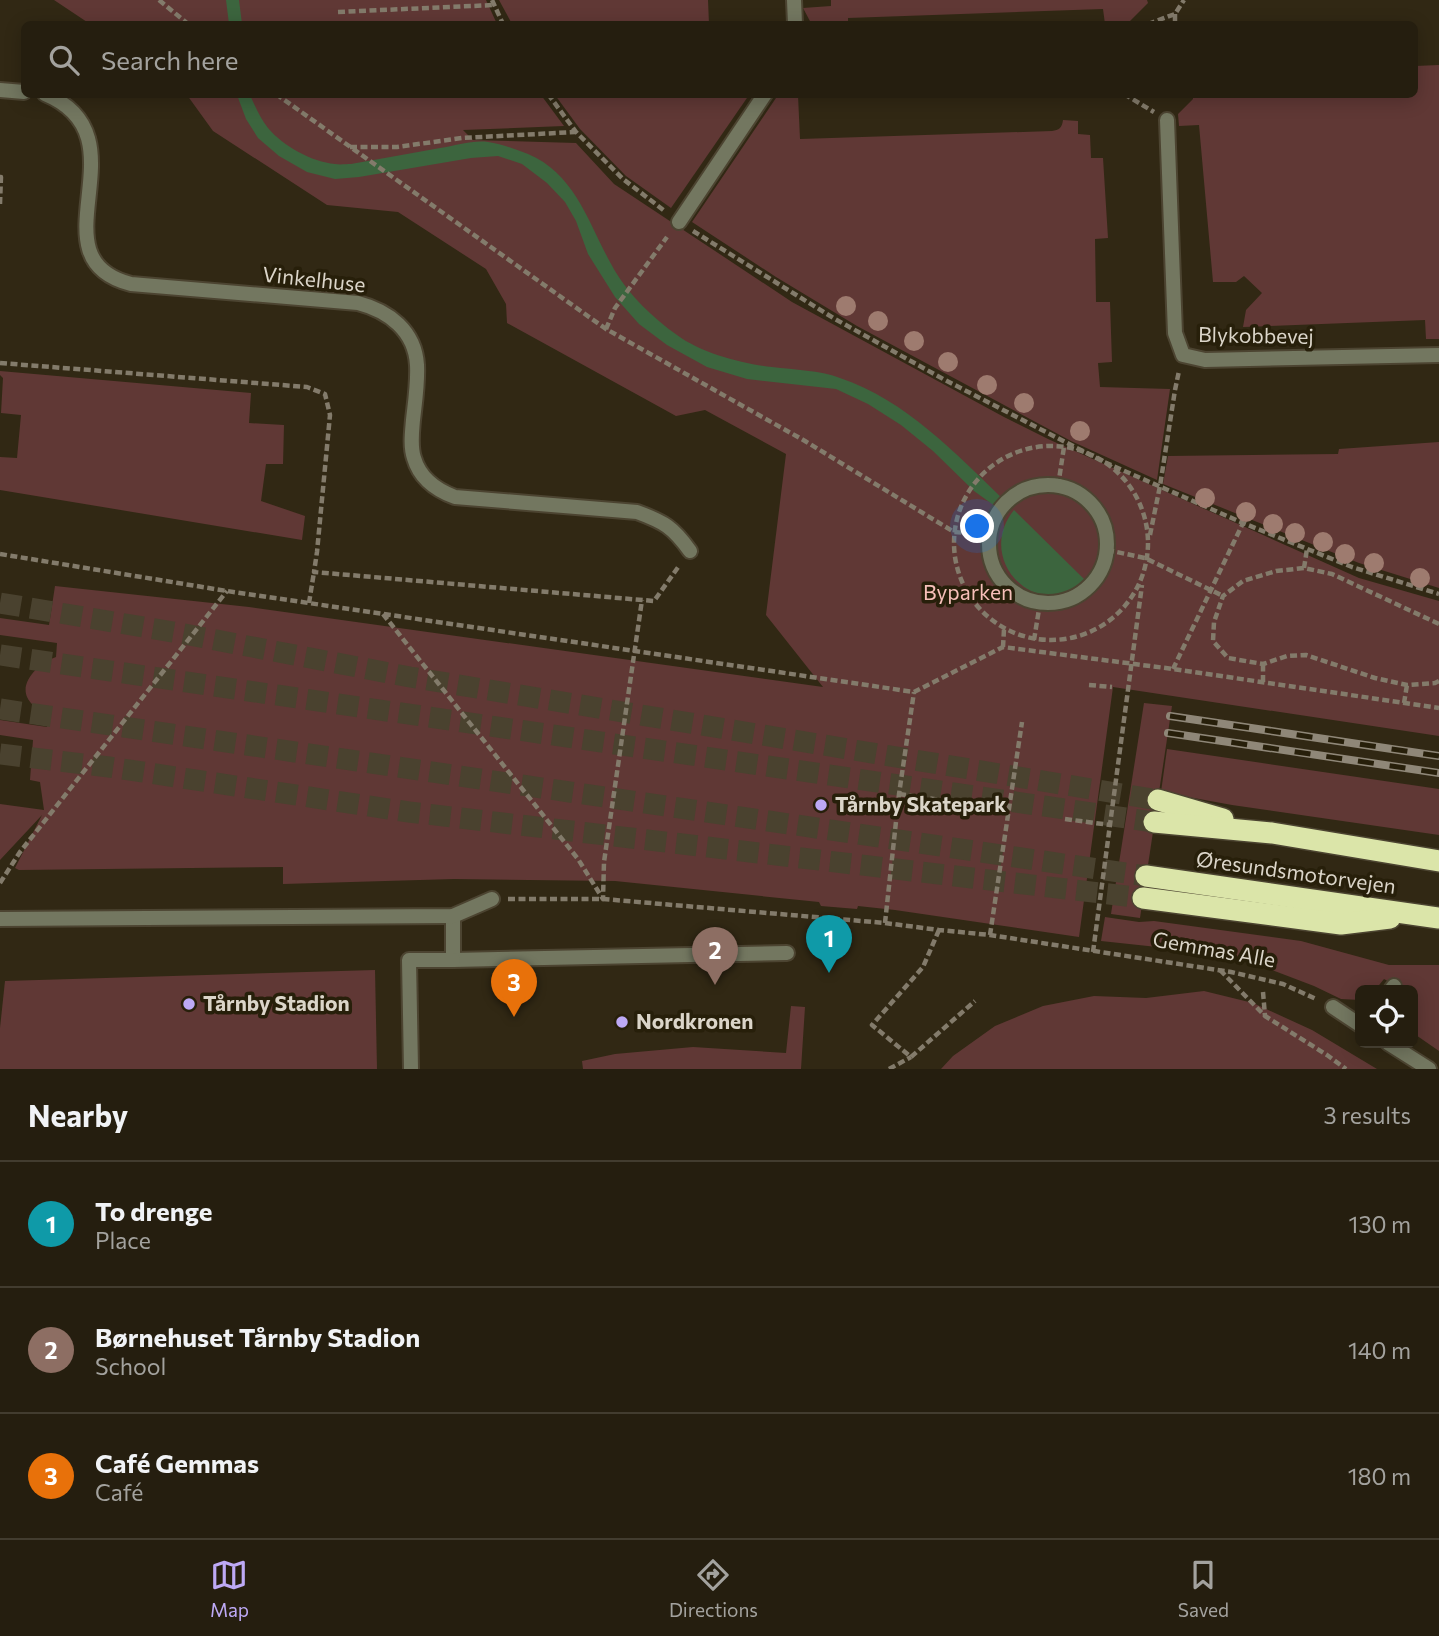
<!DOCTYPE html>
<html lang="en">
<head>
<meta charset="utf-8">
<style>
	:root { --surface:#251e0f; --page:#2d2718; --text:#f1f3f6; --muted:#a3a29e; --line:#423c2f; --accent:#bda9f5 }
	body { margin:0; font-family:Commissioner,sans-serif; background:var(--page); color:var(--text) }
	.controls { position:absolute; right:21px; bottom:21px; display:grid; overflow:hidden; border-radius:10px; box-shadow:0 4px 18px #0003 }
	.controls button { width:63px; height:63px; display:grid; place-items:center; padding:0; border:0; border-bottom:2px solid var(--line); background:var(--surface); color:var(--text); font:35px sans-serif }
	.you { position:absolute; left:978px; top:527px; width:24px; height:24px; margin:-18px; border:5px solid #fff; border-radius:50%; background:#1a73e8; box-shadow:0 0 0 10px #1a73e833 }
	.badge { display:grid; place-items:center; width:46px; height:46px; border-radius:50%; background:var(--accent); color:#fff; font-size:23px; font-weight:700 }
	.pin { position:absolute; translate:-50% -58px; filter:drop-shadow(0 2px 4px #0008) }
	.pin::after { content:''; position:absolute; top:37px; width:24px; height:21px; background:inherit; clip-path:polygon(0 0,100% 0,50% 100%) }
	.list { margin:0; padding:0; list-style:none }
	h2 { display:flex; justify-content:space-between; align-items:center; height:91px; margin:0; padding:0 28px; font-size:30px }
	h2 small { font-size:23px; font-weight:400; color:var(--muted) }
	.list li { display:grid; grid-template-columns:46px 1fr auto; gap:21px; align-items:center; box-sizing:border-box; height:126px; padding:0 28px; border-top:2px solid var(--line) }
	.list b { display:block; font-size:26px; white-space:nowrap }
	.list p { margin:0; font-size:23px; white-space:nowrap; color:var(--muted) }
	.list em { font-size:23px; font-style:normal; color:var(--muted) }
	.icon { flex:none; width:38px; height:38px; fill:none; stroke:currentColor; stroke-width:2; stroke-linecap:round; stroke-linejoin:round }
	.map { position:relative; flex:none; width:1439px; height:1069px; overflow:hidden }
	.search { position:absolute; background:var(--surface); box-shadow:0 4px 18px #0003; left:21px; right:21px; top:21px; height:77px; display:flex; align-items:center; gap:18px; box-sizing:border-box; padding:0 24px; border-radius:10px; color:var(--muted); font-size:26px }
	.sheet { height:469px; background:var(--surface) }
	nav { display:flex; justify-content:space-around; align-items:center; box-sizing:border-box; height:98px; border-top:2px solid var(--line); background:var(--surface); font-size:19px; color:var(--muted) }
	nav a { display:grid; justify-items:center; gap:4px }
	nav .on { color:var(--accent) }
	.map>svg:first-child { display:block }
	.green { fill:#603835 }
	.water { fill:#3c653e }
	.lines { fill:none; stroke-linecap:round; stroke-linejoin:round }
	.highway-tunnel { stroke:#4a422f; stroke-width:21; stroke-dasharray:21 10; stroke-linecap:butt }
	.lane-casing { stroke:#4c4431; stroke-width:18 }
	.street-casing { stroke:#4c4431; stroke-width:18 }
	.highway-casing { stroke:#4c4431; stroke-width:24 }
	.path { stroke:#837b6b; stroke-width:4.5; stroke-dasharray:7 3.5; stroke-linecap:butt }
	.lane { stroke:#737760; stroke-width:14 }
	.street { stroke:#737760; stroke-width:14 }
	.highway { stroke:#dbe5a9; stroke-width:21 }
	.rail-casing { stroke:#8f8778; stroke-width:8 }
	.rail { stroke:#271f0a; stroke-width:5; stroke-dasharray:16; stroke-linecap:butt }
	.tree { fill:#9e7b6f }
	.poi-dot { fill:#bda9f5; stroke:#271f0a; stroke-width:2.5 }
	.labels { text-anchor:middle; stroke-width:7; stroke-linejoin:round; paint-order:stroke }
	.street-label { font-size:21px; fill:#dbd5c9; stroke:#271f0a }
	.park-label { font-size:21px; fill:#f7bfb9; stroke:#271f0a }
	.poi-label { font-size:21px; font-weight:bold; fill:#dbd5c9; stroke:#271f0a; text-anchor:start }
</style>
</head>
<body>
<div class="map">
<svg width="1439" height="1069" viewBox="0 0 1439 1069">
	<rect width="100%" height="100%" fill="#312814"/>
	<g class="green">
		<polygon points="54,0 486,0 497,24 90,24"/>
		<polygon points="499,0 708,0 709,24 512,24"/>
		<polygon points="831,0 1147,0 1148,3 1127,24 1105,24 1103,9 848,18 848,24 813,24 811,23 803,8 831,6"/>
		<polygon points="1439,65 1439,339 1426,339 1425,320 1243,327 1246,310 1262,293 1244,276 1236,282 1213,282 1199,125 1179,126 1178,114 1193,99 1193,95 1414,94 1415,66"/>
		<path d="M 187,95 L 541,95 L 564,126 L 463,130 L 473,140 L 576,143 L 614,184 L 792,302 L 1004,417 L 1048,439 L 1359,578 L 1439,601 L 1439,736 L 1113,687 L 1079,937 L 895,910 L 858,906 L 857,909 L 821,906 L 819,902 L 615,881 L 454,879 L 283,884 L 283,867 L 19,870 L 15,868 L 42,815 L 0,860 L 0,804 L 44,810 L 40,782 L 30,780 L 33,740 L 0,735 L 0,720 L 47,727 L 49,713 C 43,711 37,709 33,705 C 13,687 38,663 56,657 L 57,643 L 0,635 L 0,618 L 49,625 L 55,586 L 249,607 L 823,687 L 766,615 L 786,454 L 705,410 L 676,416 L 507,323 L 506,304 L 486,269 L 398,212 L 327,205 L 213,131 Z"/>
		<polygon points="555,95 749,95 671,208 626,176 580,129"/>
		<path d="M 778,95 L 798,95 L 800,139 L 1052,131 C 1059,130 1062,128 1063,120 L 1078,121 L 1078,134 L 1090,135 L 1091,158 L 1103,158 L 1108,238 L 1095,239 L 1096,302 L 1110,302 L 1112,362 L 1098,363 L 1100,387 L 1170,389 L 1157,480 L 1071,441 L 857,326 L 776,277 L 692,222 Z"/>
		<polygon points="0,371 251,393 249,423 284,425 283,464 266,464 261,501 305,516 302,540 0,490 0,457 17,458 21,415 1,413 3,378 0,375"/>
		<polygon points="1439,442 1439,588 1359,563 1163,484 1168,456 1338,454 1339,449"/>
		<polygon points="1144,703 1172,706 1140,918 1111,914"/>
		<polygon points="1167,749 1439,789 1439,835 1232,805 1161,792"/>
		<polygon points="1105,917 1139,922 1154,921 1301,941 1389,965 1439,965 1439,1051 1413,1033 1413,990 1404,990 1384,979 1375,990 1360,990 1360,1000 1341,999 1314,986 1251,962 1204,952 1101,941"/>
		<polygon points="375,970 377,1069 0,1069 0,1028 5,981"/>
		<polygon points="1204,991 1253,1003 1312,1030 1377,1069 941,1069 953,1056 995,1026 1043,1006 1094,996 1146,998"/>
		<polygon points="791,1006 805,1007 801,1069 583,1069 582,1061 615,1054 693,1047 786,1053"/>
	</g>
	<g class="water">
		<polygon points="226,0 239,0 242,24 229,24"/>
		<path d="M 237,95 L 250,95 C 255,106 260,118 268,128 C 283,146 312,162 335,164 C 340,165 346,164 351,164 C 381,159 411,153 440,148 C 455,146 473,140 488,142 C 502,144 515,149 528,154 C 578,175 590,229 615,271 C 630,296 653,318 677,335 C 701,353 743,364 772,367 C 795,370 819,370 840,378 C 906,400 956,454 1005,501 L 999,509 L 974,491 L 933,451 L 901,425 L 868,404 L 836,389 L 747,379 L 707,367 L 667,345 L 639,324 L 615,297 L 588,254 L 576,221 L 565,202 L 547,183 L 522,164 L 498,156 L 471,158 L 359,177 L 335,179 L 307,172 L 279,156 L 258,138 L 246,119 Z"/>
		<path d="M 1014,510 L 1085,580 C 1039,626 973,560 1014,510 Z"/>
	</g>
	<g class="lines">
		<g class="highway-tunnel">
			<polyline points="0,603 179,633 410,677 1158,800"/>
			<polyline points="0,655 1154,822"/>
			<polyline points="0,709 1146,876"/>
			<polyline points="0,754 109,767 409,812 1143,898"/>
		</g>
		<g class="lane-casing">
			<g id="lane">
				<polyline points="679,222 765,94"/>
				<polyline points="453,916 453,960 787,953"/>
				<polyline points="1391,990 1394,986"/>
				<polyline points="411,1069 409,960 453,960"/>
			</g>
		</g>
		<g class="street-casing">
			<g id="street">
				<polyline points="794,0 795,24"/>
				<polyline points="0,90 24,92"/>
				<path d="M 45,94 C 149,137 29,258 131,284 L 358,303 C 389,311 415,331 417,365 C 418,383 415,402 413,420 C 412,432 410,446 414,458 C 420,479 436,490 455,497 L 637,512 C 664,522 673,527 690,551"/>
				<polyline points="1167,120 1175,333 1183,355 1205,360 1439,355"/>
				<circle cx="1048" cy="544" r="59"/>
				<polyline points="0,919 453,916 492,899"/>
				<polyline points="1333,1007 1360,1025"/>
				<polyline points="1388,1043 1429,1069"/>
			</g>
		</g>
		<g class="highway-casing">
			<g id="highway">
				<polyline points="1158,800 1223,819"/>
				<polyline points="1154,822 1272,833 1439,861"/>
				<polyline points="1146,876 1439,918"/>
				<polyline points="1143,898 1341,924 1390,918"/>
			</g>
		</g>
		<g class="path">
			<polyline points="159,0 188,24"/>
			<polyline points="492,0 503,24"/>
			<polyline points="338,12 494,5"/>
			<polyline points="1175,14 1175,24"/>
			<polyline points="1148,24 1175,14 1184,0"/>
			<polyline points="276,94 606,329 805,441 954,532 990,535"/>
			<polyline points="548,94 576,132 623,179 666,212"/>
			<polyline points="1124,94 1154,112"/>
			<polyline points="350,147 397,147 462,138 575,132"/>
			<polyline points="0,177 1,177 0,204"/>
			<polyline points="693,231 835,319 945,380 1104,462 1243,523 1352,567 1439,594"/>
			<polyline points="606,329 615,308 667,237"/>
			<polyline points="0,363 307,387 325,394 330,415 317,552 314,572 654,601 679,566"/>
			<circle cx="1051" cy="543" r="97"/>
			<polyline points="1058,486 1064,447"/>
			<polyline points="1150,535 1160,486 1175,390 1179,371"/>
			<polyline points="1107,550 1145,558 1223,596"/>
			<polyline points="0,554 227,591 914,692 1003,647 1173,669 1439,708"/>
			<polyline points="1304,568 1307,549"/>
			<polyline points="309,603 314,572"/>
			<polyline points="383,614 578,859 603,899 604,862 642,600"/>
			<polyline points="1439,624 1332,574 1304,568 1276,571 1243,581 1223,596 1214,622 1213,641 1228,658 1263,664 1287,656 1306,655 1375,678 1407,685 1435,683 1439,681"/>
			<polyline points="1034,640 1040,603"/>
			<polyline points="1003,647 1004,629"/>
			<polyline points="1173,669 1243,523"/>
			<polyline points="1263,682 1263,664"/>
			<polyline points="1089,685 1112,687"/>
			<polyline points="1404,703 1407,685"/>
			<polyline points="899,794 954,802"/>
			<polyline points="1065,819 1110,825"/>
			<polyline points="0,883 20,852 227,591"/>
			<polyline points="508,899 603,899 885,923 939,930 990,935 1231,972 1283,984 1316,999"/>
			<polyline points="885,923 899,794 914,692"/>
			<polyline points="939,930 923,967 872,1025 911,1057 975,1001"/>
			<polyline points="990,935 1022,722"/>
			<polyline points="1093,952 1142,585"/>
			<polyline points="1220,970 1265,1016 1327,1055 1346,1069"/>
			<polyline points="1263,992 1265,1016"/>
			<polyline points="889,1069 911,1057"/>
		</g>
		<use href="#lane" class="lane"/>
		<use href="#street" class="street"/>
		<use href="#highway" class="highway"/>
		<g class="rail-casing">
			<g id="rail">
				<polyline points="1170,716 1439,756"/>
				<polyline points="1168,733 1439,773"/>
			</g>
		</g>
		<use href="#rail" class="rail"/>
	</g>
	<g class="tree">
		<circle cx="846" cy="306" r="10"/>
		<circle cx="878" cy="321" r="10"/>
		<circle cx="914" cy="341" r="10"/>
		<circle cx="948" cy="362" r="10"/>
		<circle cx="987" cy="385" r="10"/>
		<circle cx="1024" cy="403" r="10"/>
		<circle cx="1080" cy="431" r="10"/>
		<circle cx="1205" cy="498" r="10"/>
		<circle cx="1246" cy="512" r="10"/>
		<circle cx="1273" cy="524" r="10"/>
		<circle cx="1295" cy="533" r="10"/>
		<circle cx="1323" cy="542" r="10"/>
		<circle cx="1345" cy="554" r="10"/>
		<circle cx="1374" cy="563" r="10"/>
		<circle cx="1420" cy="578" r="10"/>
	</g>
	<g class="poi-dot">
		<circle cx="821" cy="805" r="7"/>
		<circle cx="189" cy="1004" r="7"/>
		<circle cx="622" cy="1022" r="7"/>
	</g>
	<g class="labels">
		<g class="street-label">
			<text transform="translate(314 280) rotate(6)" y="7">Vinkelhuse</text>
			<text transform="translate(1256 336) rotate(1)" y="7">Blykobbevej</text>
			<text transform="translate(1296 873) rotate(8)" y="7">Øresundsmotorvejen</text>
			<text transform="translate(1214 950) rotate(10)" y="7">Gemmas Alle</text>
		</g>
		<g class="park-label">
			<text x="968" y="600">Byparken</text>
		</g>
		<g class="poi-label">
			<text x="835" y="812">Tårnby Skatepark</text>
			<text x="203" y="1011">Tårnby Stadion</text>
			<text x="636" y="1029">Nordkronen</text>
		</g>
	</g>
</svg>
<div class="controls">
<button><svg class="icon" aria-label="locate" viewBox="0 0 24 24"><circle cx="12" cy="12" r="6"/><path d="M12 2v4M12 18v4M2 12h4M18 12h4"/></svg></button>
</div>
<div class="you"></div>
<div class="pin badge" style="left:829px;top:973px;background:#0f9aa8">1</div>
<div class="pin badge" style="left:715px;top:985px;background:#8d6e63">2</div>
<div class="pin badge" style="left:514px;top:1017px;background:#e8710a">3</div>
<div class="search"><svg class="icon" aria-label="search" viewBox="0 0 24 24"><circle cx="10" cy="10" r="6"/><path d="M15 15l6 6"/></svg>Search here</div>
</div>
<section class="sheet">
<h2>Nearby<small>3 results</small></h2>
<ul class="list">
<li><span class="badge" style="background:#0f9aa8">1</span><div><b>To drenge</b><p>Place</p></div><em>130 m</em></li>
<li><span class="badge" style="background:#8d6e63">2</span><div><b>Børnehuset Tårnby Stadion</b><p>School</p></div><em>140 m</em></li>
<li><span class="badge" style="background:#e8710a">3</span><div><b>Café Gemmas</b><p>Café</p></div><em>180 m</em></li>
</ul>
</section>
<nav>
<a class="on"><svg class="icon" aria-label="map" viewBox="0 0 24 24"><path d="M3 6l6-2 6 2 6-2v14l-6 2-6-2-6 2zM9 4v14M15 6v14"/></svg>Map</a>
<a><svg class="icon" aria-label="directions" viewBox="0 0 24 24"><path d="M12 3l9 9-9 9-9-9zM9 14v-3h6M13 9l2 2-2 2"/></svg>Directions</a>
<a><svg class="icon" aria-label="saved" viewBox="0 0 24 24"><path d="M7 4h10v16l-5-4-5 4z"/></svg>Saved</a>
</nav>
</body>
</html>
